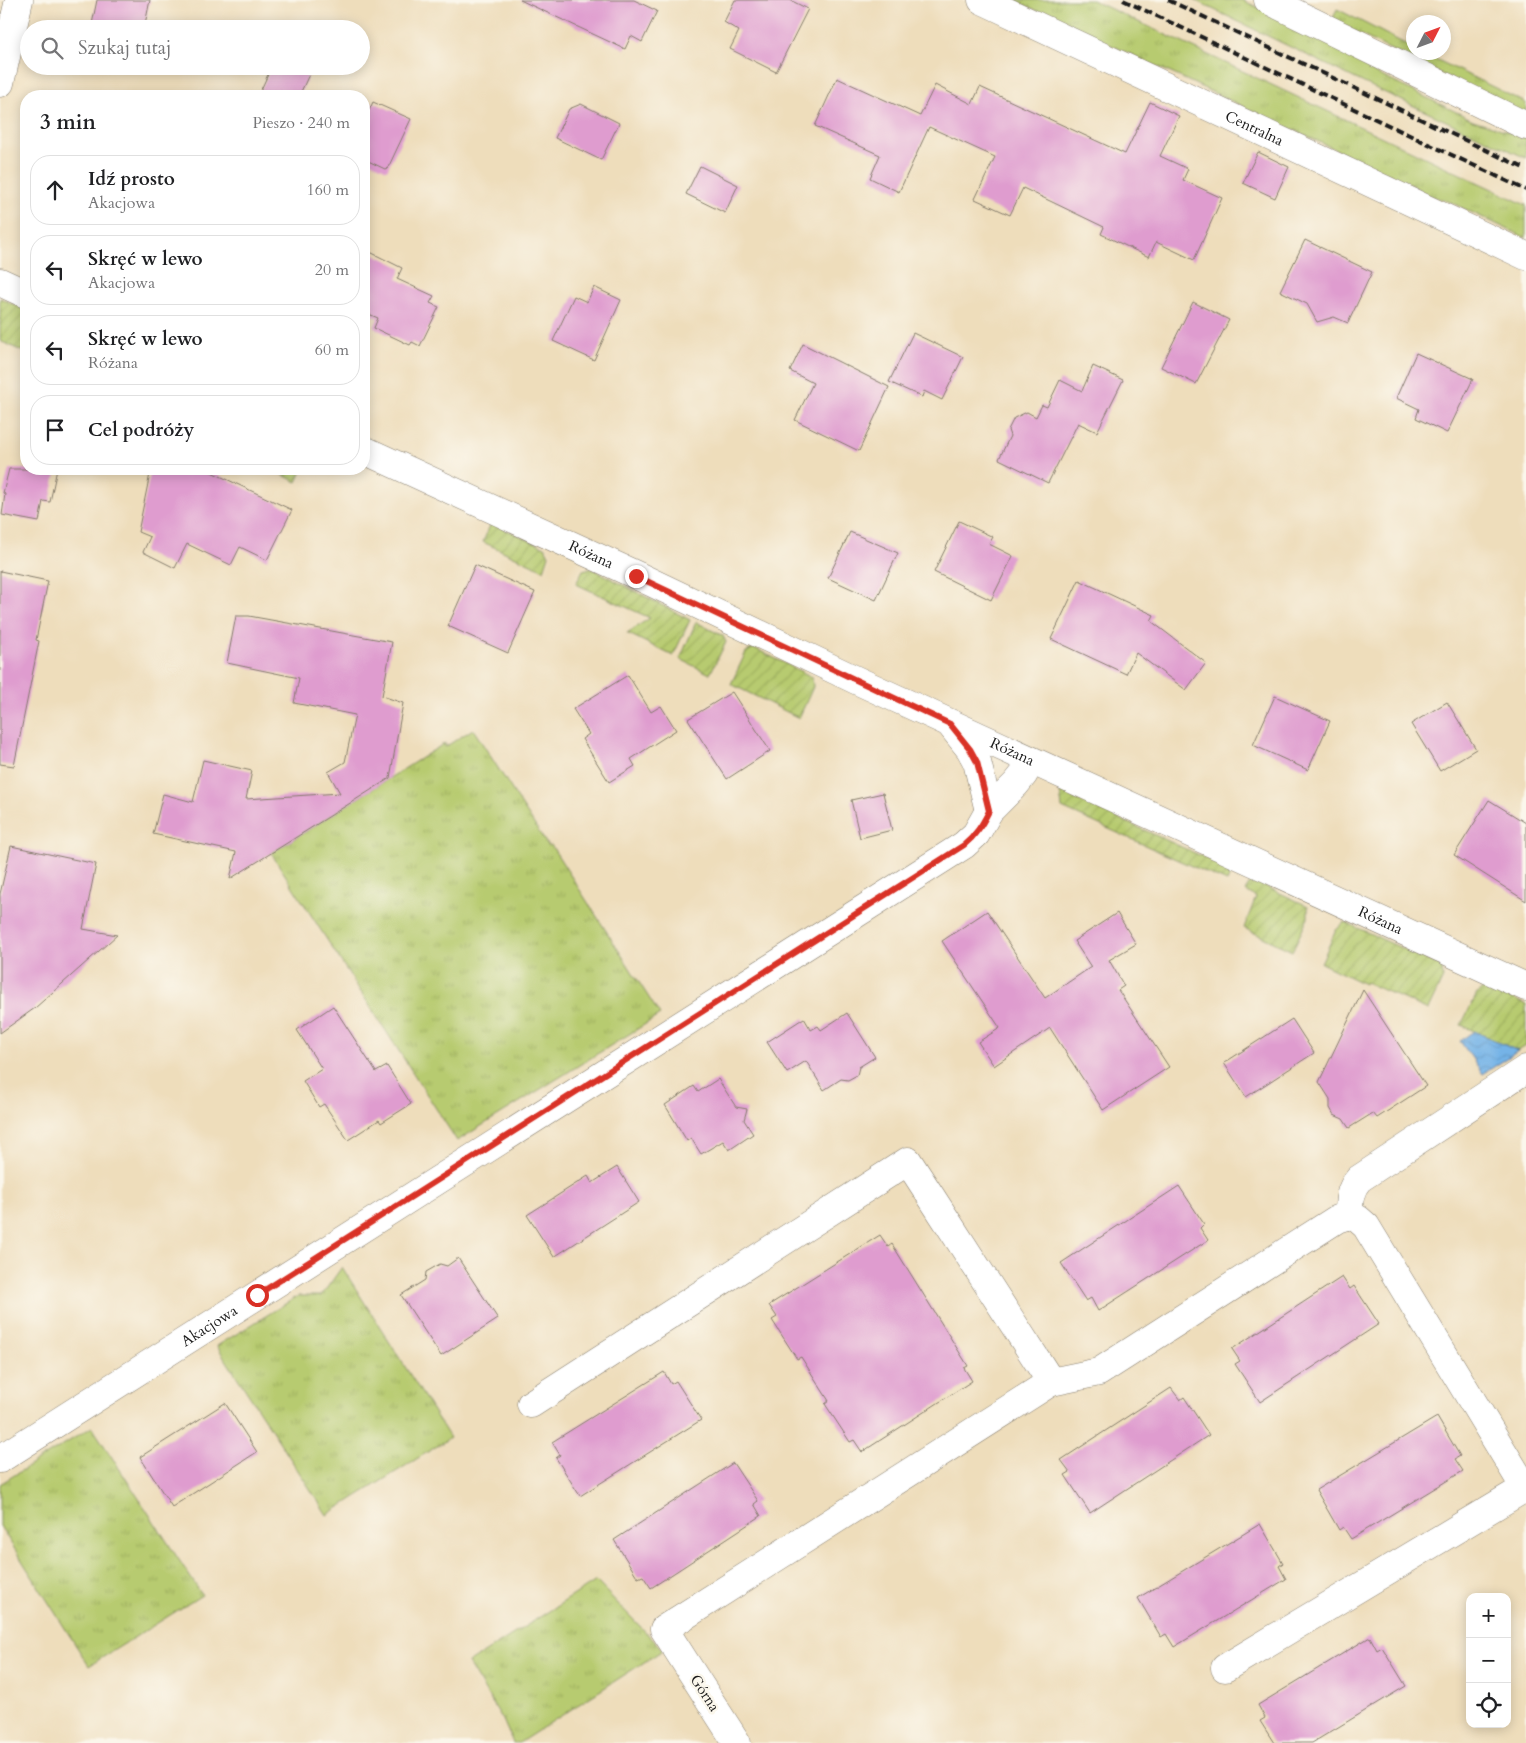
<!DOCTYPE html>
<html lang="pl">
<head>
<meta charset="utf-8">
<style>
	:root { --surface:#fff; --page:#f2f2f2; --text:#202124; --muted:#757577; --line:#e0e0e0 }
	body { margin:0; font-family:Cardo,serif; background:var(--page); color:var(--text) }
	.controls { position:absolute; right:15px; bottom:15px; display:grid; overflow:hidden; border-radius:10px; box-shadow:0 2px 12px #0003 }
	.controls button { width:45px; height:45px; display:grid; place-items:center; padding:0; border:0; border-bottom:1px solid var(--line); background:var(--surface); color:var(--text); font:25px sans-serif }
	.compass { position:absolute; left:1406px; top:15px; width:45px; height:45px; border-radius:50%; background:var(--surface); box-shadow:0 2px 12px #0003; rotate:48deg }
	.stop { position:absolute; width:15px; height:15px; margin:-11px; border:4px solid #d93025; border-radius:50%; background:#fff }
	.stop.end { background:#d93025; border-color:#fff; box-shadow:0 1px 5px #0008 }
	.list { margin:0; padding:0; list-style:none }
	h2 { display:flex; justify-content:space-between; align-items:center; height:65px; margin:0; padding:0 20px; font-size:21px }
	h2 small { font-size:16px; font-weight:400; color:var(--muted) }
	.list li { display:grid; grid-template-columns:32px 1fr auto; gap:15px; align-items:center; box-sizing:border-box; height:70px; margin:0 10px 10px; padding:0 10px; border:1px solid var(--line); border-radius:20px }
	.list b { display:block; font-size:19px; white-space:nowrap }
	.list p { margin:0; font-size:16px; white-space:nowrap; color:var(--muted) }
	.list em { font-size:16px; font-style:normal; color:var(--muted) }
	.icon { flex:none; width:28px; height:28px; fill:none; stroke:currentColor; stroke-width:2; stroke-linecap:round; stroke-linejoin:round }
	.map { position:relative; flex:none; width:1526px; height:1743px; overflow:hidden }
	.search { position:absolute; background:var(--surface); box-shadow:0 2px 12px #0003; left:20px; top:20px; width:350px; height:55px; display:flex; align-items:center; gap:12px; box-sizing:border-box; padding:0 18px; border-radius:28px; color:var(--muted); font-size:19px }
	.panel { position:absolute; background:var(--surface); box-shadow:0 2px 12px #0003; left:20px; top:90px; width:350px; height:385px; border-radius:20px }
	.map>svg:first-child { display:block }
	.grass { fill:url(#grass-tufts); stroke:#6a7446 }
	.garden { fill:url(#garden-furrows); stroke:#6a7446 }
	.water { fill:url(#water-waves); stroke:#486882 }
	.building { fill:#df9ccf }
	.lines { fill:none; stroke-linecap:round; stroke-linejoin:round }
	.minor-casing { stroke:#857c6c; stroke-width:29 }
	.tertiary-casing { stroke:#857c6c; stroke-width:29 }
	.minor { stroke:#fff; stroke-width:28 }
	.tertiary { stroke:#fff; stroke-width:28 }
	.rail { stroke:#1c1c1c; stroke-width:4; stroke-dasharray:8 4; stroke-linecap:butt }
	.route { stroke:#d93025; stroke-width:6 }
	.labels { text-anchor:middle; stroke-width:5; stroke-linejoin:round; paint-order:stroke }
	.street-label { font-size:15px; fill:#1c1c1c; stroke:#fbf7ec }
</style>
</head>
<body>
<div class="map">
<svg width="1526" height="1743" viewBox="0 0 1526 1743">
	<defs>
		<pattern id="grass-tufts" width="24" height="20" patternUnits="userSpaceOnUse" patternTransform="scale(1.25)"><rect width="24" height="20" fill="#b7cb6f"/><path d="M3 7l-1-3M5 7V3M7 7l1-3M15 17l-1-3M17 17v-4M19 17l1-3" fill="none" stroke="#9dae60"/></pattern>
		<pattern id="garden-furrows" width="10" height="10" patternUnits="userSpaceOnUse" patternTransform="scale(1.25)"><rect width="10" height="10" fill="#b7cb6f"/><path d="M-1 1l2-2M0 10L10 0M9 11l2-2" fill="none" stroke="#9dae60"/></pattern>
		<pattern id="water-waves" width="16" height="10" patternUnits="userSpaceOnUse" patternTransform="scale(1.25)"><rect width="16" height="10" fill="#74b3e7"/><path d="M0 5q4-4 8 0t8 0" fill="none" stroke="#6499c6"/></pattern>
	</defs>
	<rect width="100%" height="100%" fill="#fbf7ec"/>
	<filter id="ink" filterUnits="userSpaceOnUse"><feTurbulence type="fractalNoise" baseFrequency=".02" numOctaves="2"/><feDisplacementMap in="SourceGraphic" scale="10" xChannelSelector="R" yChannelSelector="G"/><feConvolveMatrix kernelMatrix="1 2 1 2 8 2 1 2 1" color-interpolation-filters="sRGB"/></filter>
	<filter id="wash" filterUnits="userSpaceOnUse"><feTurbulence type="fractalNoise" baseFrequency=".0096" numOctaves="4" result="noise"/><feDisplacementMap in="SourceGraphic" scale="20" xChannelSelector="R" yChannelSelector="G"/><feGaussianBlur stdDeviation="1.12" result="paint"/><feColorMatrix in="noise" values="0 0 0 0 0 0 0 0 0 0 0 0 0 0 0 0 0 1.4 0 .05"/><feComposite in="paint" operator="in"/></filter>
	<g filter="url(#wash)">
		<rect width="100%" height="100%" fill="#edb"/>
		<g class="grass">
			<polygon points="1014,0 1092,0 1526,205 1526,238 1450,202 1427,195 1412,185"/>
			<polygon points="1194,0 1242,0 1324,39 1375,73 1473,120 1526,137 1526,158 1364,83"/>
			<polygon points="1337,9 1413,48 1414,52 1423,53 1526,103 1526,109 1523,114 1332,21"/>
			<polygon points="473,729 548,846 551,845 660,1015 457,1141 271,853 445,743 445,747"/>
			<polygon points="342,1267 450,1438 327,1515 217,1346 298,1296 321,1296"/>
			<polygon points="92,1427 202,1595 89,1666 0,1526 0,1484"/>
			<polygon points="596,1581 663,1650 519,1743 513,1743 503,1720 468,1663"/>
		</g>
		<g class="garden">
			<polygon points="0,298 26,310 26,353 0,341"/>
			<polygon points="280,469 303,469 297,482 279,473"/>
			<polygon points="491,523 545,547 549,555 544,570 483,542"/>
			<polygon points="591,568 690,620 673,656 627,633 650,618 576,584 583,570"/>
			<polygon points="696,622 723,636 726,642 710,674 680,659"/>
			<polygon points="754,648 812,677 813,687 799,718 731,684 746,652"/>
			<polygon points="1060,792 1230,869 1230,875 1227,882 1062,808"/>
			<polygon points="1252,880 1308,906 1308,918 1292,951 1244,928 1256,897 1245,891"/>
			<polygon points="1345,922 1442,967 1443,978 1428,1010 1365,982 1364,984 1321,963 1336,930"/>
			<polygon points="1486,986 1526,1005 1526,1046 1518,1051 1461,1025 1477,994"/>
		</g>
		<polygon class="water" points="1474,1031 1518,1051 1483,1074 1460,1041"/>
		<g id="blocks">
			<g class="building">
				<polygon points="97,0 150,0 144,29 91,29"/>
				<polygon points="520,0 634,0 657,11 642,42 631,36 625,49"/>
				<polygon points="735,0 790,0 808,9 776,72 730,49 739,31 724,22"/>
				<polygon points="272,66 313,66 299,96 258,96"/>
				<polygon points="837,78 920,116 935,85 972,104 980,87 1125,154 1150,102 1179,116 1160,156 1188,169 1183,180 1222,198 1194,260 1156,242 1149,257 1101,234 1104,227 1023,188 1010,215 975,199 995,157 929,127 899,192 870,178 880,155 815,126"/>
				<polygon points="373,102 411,119 387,170 364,159 364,121"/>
				<polygon points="581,104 619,123 601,160 555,138 569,109"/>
				<polygon points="1258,152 1289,167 1275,198 1243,183"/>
				<polygon points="700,166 738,185 725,213 686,194"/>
				<polygon points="1305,240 1372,272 1348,323 1334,317 1317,322 1307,304 1280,291"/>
				<polygon points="364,249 402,268 397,279 434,296 430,303 439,307 420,346 412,342 410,345 374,328 378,318 364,312"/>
				<polygon points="594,287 621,300 594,360 553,341 574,296 587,302"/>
				<polygon points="1193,302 1229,320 1196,384 1161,367"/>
				<polygon points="913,333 963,357 942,400 924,391 922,397 889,382"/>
				<polygon points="803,344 889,387 859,451 795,420 813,383 790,371"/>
				<polygon points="1416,353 1473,379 1447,433 1416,418 1419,409 1396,398"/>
				<polygon points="1093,366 1123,380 1097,432 1078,423 1048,483 999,459 1010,436 1008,430 1014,418 1027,412 1036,417 1042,405 1047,407 1060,380 1082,391"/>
				<polygon points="9,469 57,469 50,502 43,501 39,522 2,515 5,494 3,493"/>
				<polygon points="151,469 205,469 292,510 267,560 240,547 231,565 187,544 175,568 143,552 150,537 138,532"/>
				<polygon points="959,521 993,537 989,544 1013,556 991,600 934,572"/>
				<polygon points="850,532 898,553 876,600 828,578"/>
				<polygon points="475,565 535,592 508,653 448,626"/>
				<polygon points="0,571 48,581 36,640 39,641 14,766 0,764"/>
				<polygon points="1079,580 1154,615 1151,621 1206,663 1186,690 1136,653 1126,674 1051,639"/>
				<polygon points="236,616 249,616 392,642 382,696 403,703 390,778 230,879 236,852 153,834 163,794 193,802 203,760 252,771 246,799 340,793 328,772 345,762 355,715 294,703 299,678 227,663"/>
				<polygon points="628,675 651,712 661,706 676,730 631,759 635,766 609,782 582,739 589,734 573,709"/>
				<polygon points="732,692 770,751 727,779 688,719"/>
				<polygon points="1275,696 1330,721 1308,770 1253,745"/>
				<polygon points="1447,702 1476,749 1440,771 1411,724"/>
				<polygon points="883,793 892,830 860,838 851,800"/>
				<polygon points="1489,800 1526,823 1526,901 1454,855"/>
				<polygon points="11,846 96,864 83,929 117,935 35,1008 0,1033 0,894"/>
				<polygon points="987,911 1045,998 1091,967 1074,941 1117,913 1136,944 1109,960 1124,986 1118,990 1169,1067 1103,1110 1050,1028 994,1066 978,1042 1000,1028 942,941"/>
				<polygon points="1363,990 1426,1086 1377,1118 1373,1113 1349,1128 1343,1119 1334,1115 1330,1108 1330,1099 1319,1082"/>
				<polygon points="333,1006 376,1072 387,1066 411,1104 381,1123 379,1120 348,1140 324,1104 319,1107 303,1081 322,1069 297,1030"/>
				<polygon points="847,1013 875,1057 859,1067 857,1075 848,1080 841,1079 824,1090 806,1061 787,1073 767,1042 804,1018 811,1030 818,1026 821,1030"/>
				<polygon points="1292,1019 1314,1053 1246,1097 1224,1063"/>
				<polygon points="718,1079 736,1107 747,1109 744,1120 753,1134 729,1150 723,1141 701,1154 691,1138 687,1141 665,1105 694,1086 698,1092"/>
				<polygon points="617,1167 639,1202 554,1257 527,1215 588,1176 592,1183"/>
				<polygon points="1179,1186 1204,1224 1200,1228 1208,1240 1098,1311 1091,1298 1086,1301 1061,1263"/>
				<polygon points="880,1235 888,1247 892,1244 968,1366 964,1368 972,1381 862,1452 854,1440 850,1442 825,1404 829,1401 801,1357 797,1359 772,1320 777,1317 769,1305"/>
				<polygon points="458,1258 498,1319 441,1356 401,1295 425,1280 426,1272 440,1264 447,1266"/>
				<polygon points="1342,1277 1350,1289 1354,1286 1379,1324 1260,1402 1235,1364 1240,1361 1232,1349"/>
				<polygon points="664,1372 671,1384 676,1381 701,1420 580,1496 556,1458 560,1455 552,1442"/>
				<polygon points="1171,1388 1180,1400 1184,1397 1209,1435 1090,1513 1065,1475 1070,1472 1061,1460"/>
				<polygon points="225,1403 257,1452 172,1507 140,1457"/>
				<polygon points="1437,1417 1460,1456 1455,1459 1463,1471 1351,1539 1343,1527 1339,1530 1316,1490"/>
				<polygon points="733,1463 758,1501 754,1504 761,1516 651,1588 643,1576 638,1578 614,1540"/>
				<polygon points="1260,1524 1283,1563 1279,1566 1286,1579 1174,1647 1166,1634 1161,1637 1138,1598"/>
				<polygon points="1370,1637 1377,1650 1382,1647 1406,1686 1312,1743 1274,1743 1260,1721 1265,1718 1258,1705"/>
			</g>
		</g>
	</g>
	<g filter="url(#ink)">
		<use href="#blocks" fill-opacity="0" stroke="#857c6c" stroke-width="1"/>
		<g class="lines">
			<g class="minor-casing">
				<g id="minor">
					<path id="s1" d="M 982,0 L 1526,256"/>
					<polyline points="1268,0 1526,126"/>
					<polyline points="0,282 26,294"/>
					<path id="s2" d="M 364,450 L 636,575 L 856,680 L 1526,987"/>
					<polyline points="951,725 970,749 977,762 989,811"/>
					<path d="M 531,1404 L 908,1161 L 1051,1382 L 1099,1372 L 1337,1219 L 1349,1215 C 1349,1201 1349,1190 1359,1179 L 1526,1069"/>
					<path id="s3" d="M 0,1459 L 964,845 L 976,834 L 989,811 L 1016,784 L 1024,774 L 1030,761"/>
					<polyline points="1225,1668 1525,1488 1366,1226 1358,1219 1349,1215"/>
					<polyline points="737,1743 664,1629 1051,1382"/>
				</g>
			</g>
			<g class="tertiary-casing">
				<polyline id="tertiary" points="0,83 19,0"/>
			</g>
			<use href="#minor" class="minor"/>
			<use href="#tertiary" class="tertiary"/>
			<g class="rail">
				<polyline points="1123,0 1526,190"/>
				<polyline points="1168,0 1526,169"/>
			</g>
		</g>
	</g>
	<g class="lines" filter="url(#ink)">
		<path class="route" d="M 257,1295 L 964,845 C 976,835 982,825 989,811 L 977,762 L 970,749 L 950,724 L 856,680 L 636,576"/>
	</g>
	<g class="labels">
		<g class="street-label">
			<text dy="5" stroke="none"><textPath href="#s1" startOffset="301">Centralna</textPath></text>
			<text dy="5" stroke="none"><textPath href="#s2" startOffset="250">Różana</textPath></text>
			<text dy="5" stroke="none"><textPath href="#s2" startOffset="715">Różana</textPath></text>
			<text dy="5" stroke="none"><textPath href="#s2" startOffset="1120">Różana</textPath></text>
			<text dy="5" stroke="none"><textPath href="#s3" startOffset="248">Akacjowa</textPath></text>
			<text transform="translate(705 1693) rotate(57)" y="5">Górna</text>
		</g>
	</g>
</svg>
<div class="controls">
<button>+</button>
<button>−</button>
<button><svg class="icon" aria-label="locate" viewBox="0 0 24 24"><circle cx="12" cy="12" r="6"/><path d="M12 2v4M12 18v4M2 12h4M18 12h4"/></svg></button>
</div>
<svg class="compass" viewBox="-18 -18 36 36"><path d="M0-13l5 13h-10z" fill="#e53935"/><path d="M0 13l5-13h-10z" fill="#757577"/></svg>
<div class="stop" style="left:257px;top:1295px"></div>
<div class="stop end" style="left:636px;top:576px"></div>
<div class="search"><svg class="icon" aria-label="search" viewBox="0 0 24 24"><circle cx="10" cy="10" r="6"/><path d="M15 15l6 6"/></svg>Szukaj tutaj</div>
<section class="panel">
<h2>3 min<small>Pieszo · 240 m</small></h2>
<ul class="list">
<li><svg class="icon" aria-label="ahead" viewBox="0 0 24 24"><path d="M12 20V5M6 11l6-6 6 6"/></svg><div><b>Idź prosto</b><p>Akacjowa</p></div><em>160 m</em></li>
<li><svg class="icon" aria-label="left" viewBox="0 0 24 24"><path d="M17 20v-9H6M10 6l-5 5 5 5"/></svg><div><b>Skręć w lewo</b><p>Akacjowa</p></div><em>20 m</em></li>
<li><svg class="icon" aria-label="left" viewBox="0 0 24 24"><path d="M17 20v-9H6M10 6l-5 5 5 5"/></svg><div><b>Skręć w lewo</b><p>Różana</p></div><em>60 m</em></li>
<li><svg class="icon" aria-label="arrive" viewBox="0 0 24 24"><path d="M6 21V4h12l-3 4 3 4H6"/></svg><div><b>Cel podróży</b></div></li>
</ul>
</section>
</div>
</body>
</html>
